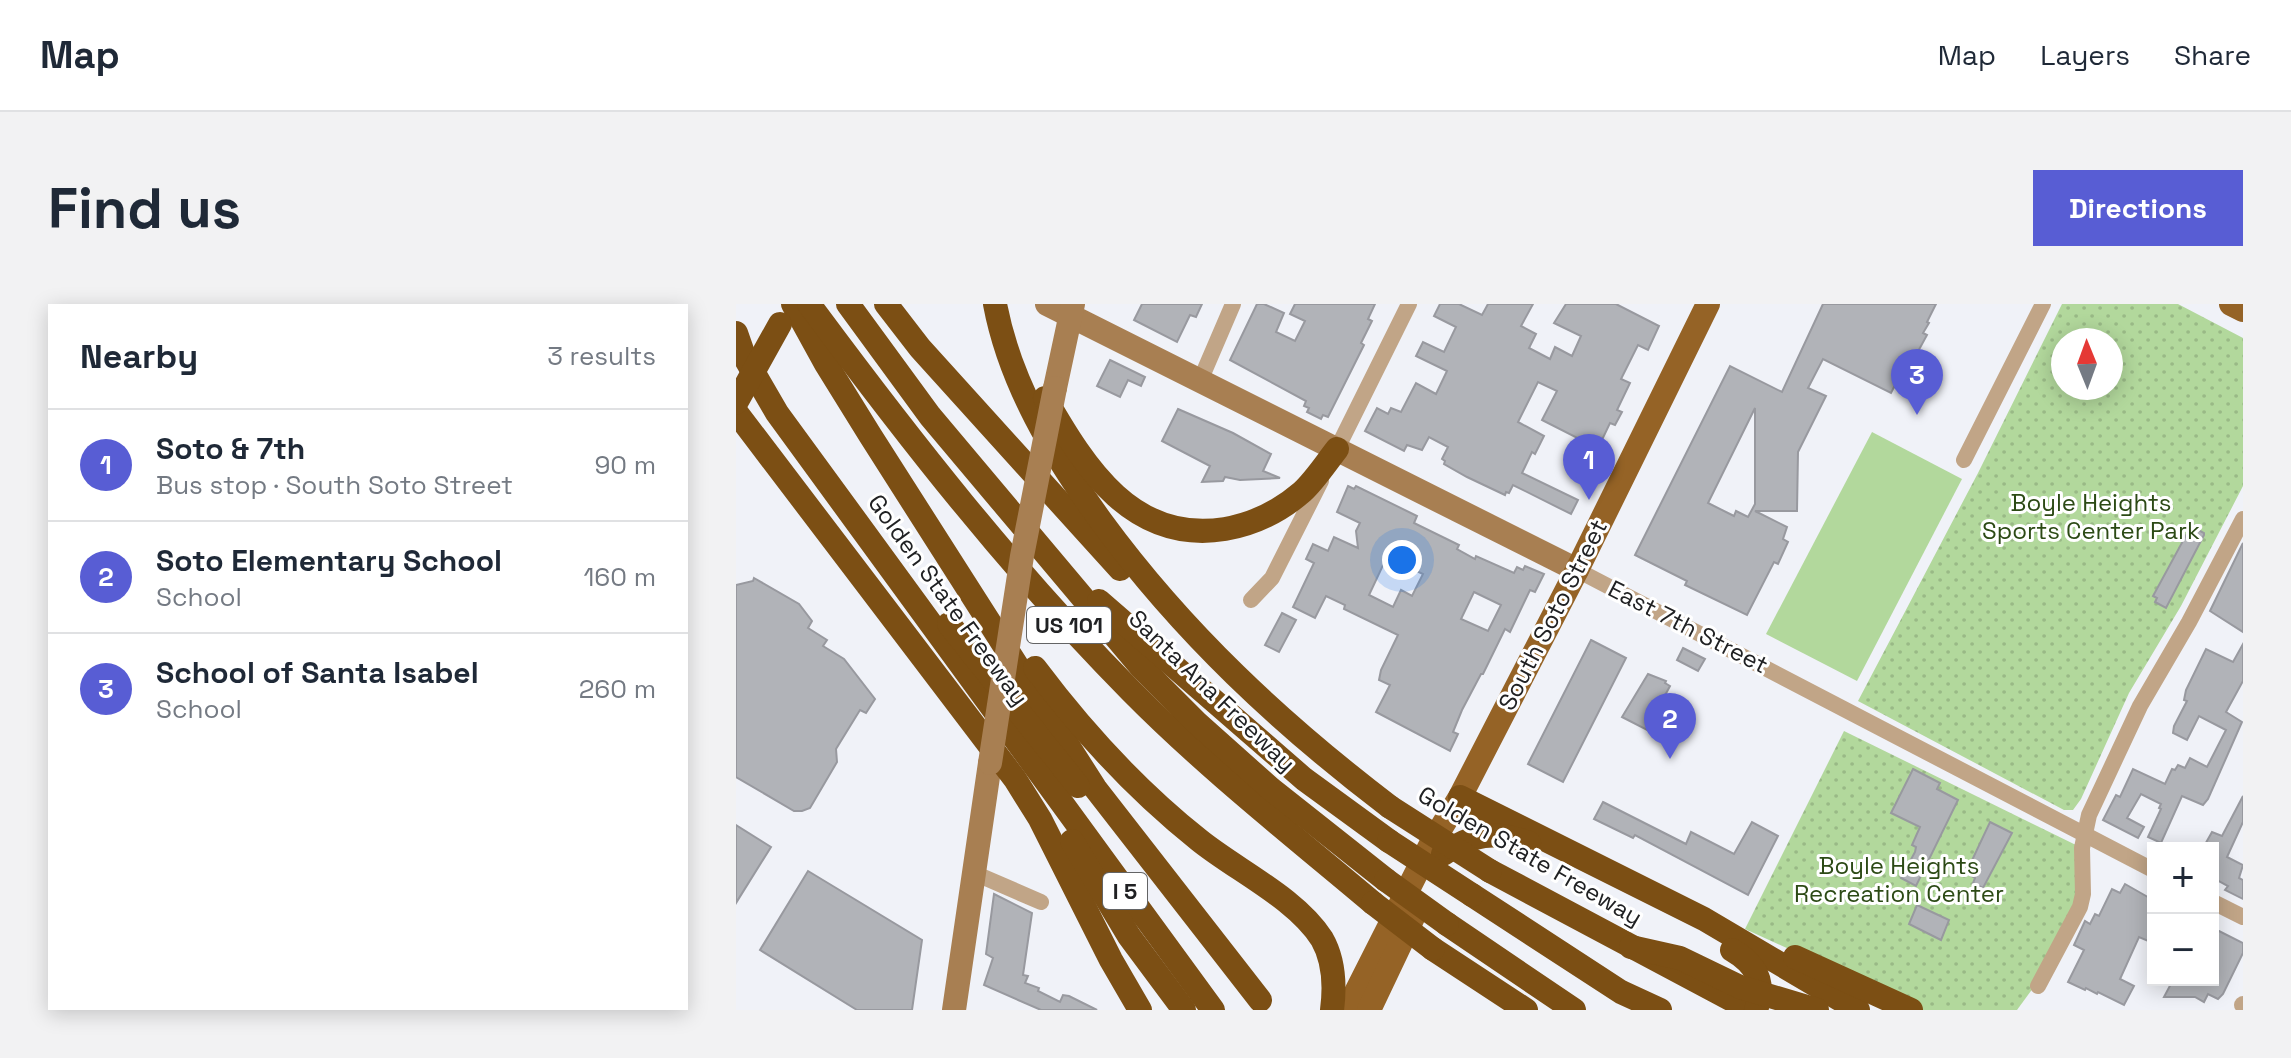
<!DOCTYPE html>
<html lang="en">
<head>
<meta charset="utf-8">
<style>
	:root { --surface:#fff; --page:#f2f2f3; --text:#1f2937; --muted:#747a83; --line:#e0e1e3; --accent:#585dd4 }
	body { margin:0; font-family:"Space Grotesk",sans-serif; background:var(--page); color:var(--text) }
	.controls { position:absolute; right:24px; bottom:24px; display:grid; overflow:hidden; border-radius:0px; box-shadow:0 4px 20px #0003 }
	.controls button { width:72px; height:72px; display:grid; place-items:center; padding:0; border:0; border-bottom:2px solid var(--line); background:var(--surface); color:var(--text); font:40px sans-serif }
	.compass { position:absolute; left:1315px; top:24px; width:72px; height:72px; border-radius:50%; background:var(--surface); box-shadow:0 4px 20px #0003; rotate:359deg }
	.you { position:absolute; left:666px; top:256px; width:28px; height:28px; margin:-20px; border:6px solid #fff; border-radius:50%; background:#1a73e8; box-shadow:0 0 0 12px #1a73e833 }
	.badge { display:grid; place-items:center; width:52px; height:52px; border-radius:50%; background:var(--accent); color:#fff; font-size:26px; font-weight:700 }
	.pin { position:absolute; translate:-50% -66px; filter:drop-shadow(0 2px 4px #0008) }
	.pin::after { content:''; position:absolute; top:42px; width:28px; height:24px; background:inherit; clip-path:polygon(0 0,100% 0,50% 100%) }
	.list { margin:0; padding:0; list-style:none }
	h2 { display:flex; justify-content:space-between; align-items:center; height:104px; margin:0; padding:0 32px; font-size:34px }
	h2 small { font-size:26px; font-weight:400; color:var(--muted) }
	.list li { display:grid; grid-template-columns:52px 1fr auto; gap:24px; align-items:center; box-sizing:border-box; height:112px; padding:0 32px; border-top:2px solid var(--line) }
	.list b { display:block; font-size:30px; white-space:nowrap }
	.list p { margin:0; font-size:26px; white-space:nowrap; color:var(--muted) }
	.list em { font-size:26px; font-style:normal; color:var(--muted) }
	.map { position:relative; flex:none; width:1507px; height:706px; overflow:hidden; border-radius:0px }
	header { display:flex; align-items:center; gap:48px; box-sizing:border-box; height:112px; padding:0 40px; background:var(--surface); border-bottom:2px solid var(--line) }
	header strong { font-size:38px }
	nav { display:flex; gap:44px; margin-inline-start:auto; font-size:28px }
	.intro { display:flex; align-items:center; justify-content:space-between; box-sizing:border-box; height:192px; padding:0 48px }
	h1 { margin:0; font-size:56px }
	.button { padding:20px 36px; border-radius:0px; background:var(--accent); color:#fff; font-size:28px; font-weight:700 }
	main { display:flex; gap:48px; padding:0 48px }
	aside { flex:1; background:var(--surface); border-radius:0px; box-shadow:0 4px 20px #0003 }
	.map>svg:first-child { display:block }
	.green { fill:#b2d89c }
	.park { fill:url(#park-dots); fill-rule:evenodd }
	.building { fill:#b1b3b8; stroke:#98999f; stroke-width:2; fill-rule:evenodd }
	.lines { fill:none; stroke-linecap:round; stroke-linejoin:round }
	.street { stroke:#c1a587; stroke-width:16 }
	.secondary { stroke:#a87f52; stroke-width:24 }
	.primary { stroke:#956326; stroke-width:24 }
	.highway { stroke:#7c4f14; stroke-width:24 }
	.secondary-bridge { stroke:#a87f52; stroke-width:24 }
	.highway-bridge { stroke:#7c4f14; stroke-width:24 }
	.labels { text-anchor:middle; stroke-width:6; stroke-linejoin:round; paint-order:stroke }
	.shield { fill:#fff; stroke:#636465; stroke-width:2 }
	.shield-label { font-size:22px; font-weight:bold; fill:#202123 }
	.park-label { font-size:24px; fill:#2c4a15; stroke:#fff }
	.street-label { font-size:24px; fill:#202123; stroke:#fff }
</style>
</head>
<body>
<header>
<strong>Map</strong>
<nav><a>Map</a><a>Layers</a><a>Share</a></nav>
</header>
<div class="intro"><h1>Find us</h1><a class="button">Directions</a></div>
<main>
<aside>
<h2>Nearby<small>3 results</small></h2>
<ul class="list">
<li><span class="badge">1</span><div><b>Soto &amp; 7th</b><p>Bus stop · South Soto Street</p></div><em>90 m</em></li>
<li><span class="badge">2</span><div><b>Soto Elementary School</b><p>School</p></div><em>160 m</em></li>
<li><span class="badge">3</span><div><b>School of Santa Isabel</b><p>School</p></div><em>260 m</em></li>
</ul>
</aside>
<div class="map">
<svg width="1507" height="706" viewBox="0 0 1507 706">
	<defs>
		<pattern id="park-dots" width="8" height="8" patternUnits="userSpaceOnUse" patternTransform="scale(2)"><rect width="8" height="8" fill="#b2d89c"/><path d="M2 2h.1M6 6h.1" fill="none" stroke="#99b986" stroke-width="1.8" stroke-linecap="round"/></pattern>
	</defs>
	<rect width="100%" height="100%" fill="#f0f2f8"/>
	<polygon class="green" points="1136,128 1226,175 1121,377 1030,330"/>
	<g class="park">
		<path d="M 1326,0 L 1442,0 L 1507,34 L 1507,182 L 1445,302 L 1393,389 L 1345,495 L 1337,506 L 1328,506 L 1122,397 L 1242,169 ZM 1327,36 L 1375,36 L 1375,84 L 1327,84 Z"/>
		<polygon points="1108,427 1344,543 1345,591 1300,680 1281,706 1187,706 1009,625"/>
	</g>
	<g class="building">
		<polygon points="406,0 466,0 460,13 454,11 441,38 398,16"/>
		<polygon points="521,0 528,0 548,9 540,28 559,37 569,17 554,10 559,0 639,0 632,15 636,17 625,39 628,41 592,113 587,111 585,115 571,108 573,104 568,102 570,97 494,56"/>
		<polygon points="704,0 723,0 746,11 752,0 797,0 785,22 800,30 793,44 814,55 819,43 836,52 845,32 818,19 830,0 880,0 923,22 912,46 902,41 885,75 894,79 881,106 886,108 879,121 874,119 864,140 862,138 859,143 806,116 821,87 802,78 782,118 808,132 799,150 796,148 786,169 842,196 835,210 777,181 773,189 770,188 769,191 731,173 708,160 709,157 706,155 712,143 693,133 686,146 671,141 668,147 629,127 641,104 652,110 655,104 665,108 680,79 700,90 711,67 680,52 687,38 708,48 720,23 698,12"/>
		<path d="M 1087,0 L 1200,0 L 1191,18 L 1193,19 L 1187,29 L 1191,31 L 1162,84 L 1158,83 L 1155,89 L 1087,55 L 1072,84 L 1090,92 L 1062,148 L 1061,207 L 1019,207 L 1051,223 L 1047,235 L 1052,238 L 1042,260 L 1038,258 L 1011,311 L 949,281 L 951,277 L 899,251 L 994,62 L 1046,88 ZM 1019,104 L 1019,200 L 1012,213 L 1000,207 L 998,212 L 972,199 Z"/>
		<polygon points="374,56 409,73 405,82 392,76 384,93 361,82"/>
		<polygon points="442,105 497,129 535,150 527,167 544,174 504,176 489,173 487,177 466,178 474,162 426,137"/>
		<path d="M 612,182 L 618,185 L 620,182 L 681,212 L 678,219 L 723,241 L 721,245 L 739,255 L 740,252 L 778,269 L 781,263 L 787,266 L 789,262 L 808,270 L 799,288 L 794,286 L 774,328 L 769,325 L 747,370 L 745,370 L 726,406 L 717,428 L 722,430 L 714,447 L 640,408 L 654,381 L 643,376 L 645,366 L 662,331 L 608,305 L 609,301 L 590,292 L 579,314 L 557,303 L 578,259 L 570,255 L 577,240 L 592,247 L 598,233 L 622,244 L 620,227 L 624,219 L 601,208 ZM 659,257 L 687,270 L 676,292 L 665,286 L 657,303 L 633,291 L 648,259 L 656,263 ZM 738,288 L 765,301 L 752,327 L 725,315 Z"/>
		<polygon points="1455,222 1468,229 1468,231 1430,304 1419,298 1421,294 1417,292"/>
		<polygon points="1507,239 1507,328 1474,307"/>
		<polygon points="18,274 63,300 76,317 72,324 91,336 87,342 108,355 139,395 130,409 124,406 100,445 101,458 74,504 66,507 58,507 0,473 0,281 17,277"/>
		<polygon points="546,309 560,316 543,348 529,341"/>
		<polygon points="855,336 890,354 827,478 792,460"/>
		<polygon points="1507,340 1507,377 1490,408 1506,418 1472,495 1467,501 1446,492 1425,539 1412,533 1425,505 1423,504 1425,500 1405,490 1391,514 1408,523 1402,534 1367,516 1380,491 1384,493 1397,465 1429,480 1436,465 1439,466 1442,461 1449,464 1454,454 1471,463 1490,426 1463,412 1451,436 1437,429 1438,422 1451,397 1448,396 1450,386 1470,345 1497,358"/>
		<polygon points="947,344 969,355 962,367 941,356"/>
		<polygon points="912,370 930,377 929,379 934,382 927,395 930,397 915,428 886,413"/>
		<polygon points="1177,465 1204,479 1201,485 1222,496 1180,582 1165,574 1179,548 1180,543 1176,541 1184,523 1155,509"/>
		<polygon points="1507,492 1507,518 1491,553 1507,561 1503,574 1507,576 1507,595 1489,586 1492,582 1477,574 1477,544 1467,544 1476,528 1486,532"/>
		<polygon points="867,498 950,540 955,528 998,550 1016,518 1042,532 1012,591 899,531 897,534 858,515"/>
		<polygon points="1254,518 1276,529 1247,584 1237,579 1239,574 1230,569"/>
		<polygon points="0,521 35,543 0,599"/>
		<polygon points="72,567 186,636 176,706 121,706 24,646"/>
		<polygon points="1389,580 1417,596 1417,639 1403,633 1384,675 1398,682 1388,701 1362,688 1361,690 1350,684 1349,686 1332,678 1348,646 1338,641 1349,617 1354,620 1359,610 1363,612 1376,585 1384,589"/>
		<polygon points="258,590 296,609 287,671 292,672 289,679 303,684 302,687 324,698 327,691 333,692 361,706 305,706 248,681 257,654 250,650"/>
		<polygon points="1181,601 1213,616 1205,636 1173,620"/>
		<polygon points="1477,624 1507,639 1507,649 1487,690 1482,695 1472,690 1468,698 1459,693 1428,693 1437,676 1477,676"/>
	</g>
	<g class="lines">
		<g class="street">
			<polyline points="464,77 497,0"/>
			<polyline points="597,153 673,0"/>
			<polyline points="1228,156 1307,0"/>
			<polyline points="841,266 1417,566"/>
			<polyline points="515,296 536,274 585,177"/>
			<polyline points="238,569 305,598"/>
			<polyline points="1477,598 1507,613"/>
			<polyline points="1302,682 1344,603 1347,590 1346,544 1353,511 1404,402 1453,318 1507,215"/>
			<polyline points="1506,701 1507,700"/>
		</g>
		<g class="secondary">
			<polyline points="311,0 841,266"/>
			<polyline points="319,84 337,0"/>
			<polyline points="218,706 254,459"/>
		</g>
		<g class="primary">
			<polyline points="1495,0 1507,6"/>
			<polyline points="611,706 694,542 724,493 841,266 972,0"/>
			<polyline points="633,706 680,607"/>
		</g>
		<g class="highway">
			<polyline points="57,0 90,60 134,131 359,484 524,696"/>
			<path d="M 73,0 C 173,135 277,268 395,387 C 470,463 555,530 637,599"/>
			<polyline points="112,0 194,112 405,363 461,419 535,485 650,576"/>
			<polyline points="150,0 184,44 384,265"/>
			<path d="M 259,0 C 274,80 318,152 365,217 C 447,329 545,420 654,503"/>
			<polyline points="0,29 8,52 41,109 477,706"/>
			<path d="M 309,94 C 349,164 397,240 489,225 C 518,220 544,207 566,188 C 579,176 590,159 601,145"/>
			<polyline points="0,108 279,475 304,515 375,656 404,706"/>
			<polyline points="363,297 568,475 653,537"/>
			<polyline points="213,320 342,482"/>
			<path d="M 299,364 C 347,428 400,486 463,536 C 500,566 560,594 586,635 C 598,656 599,683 596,706"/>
			<polyline points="724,493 968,615 1122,706"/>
			<polyline points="336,537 393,632 448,706"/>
			<path d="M 707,550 C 736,530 759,526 793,539"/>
			<polyline points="754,567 1015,706"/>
			<polyline points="736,591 885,688 924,706"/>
			<polyline points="711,620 838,706"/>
			<polyline points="697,645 790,706"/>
			<path d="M 996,646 C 1020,660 1030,678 1020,706"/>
			<polyline points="1059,653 1175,706"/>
		</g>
		<polyline class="secondary-bridge" points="254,459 286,252 319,84"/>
		<g class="highway-bridge">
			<polyline points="0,99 44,20"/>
			<polyline points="654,503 754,567"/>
			<polyline points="653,537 736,591"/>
			<polyline points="650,576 711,620"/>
			<polyline points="637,599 697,645"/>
			<polyline points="895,643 944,654 1004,683 1081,706"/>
		</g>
	</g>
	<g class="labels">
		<g class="shield">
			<rect x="291" y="303" width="84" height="36" rx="6"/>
			<rect x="367" y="569" width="44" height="36" rx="6"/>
		</g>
		<g class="shield-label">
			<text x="333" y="329">US 101</text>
			<text x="389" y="595">I 5</text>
		</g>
		<g class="park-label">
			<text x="1355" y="207">Boyle Heights<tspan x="1355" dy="28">Sports Center Park</tspan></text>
			<text x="1163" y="570">Boyle Heights<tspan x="1163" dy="28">Recreation Center</tspan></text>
		</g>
		<g class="street-label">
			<text transform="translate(212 296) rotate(54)" y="8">Golden State Freeway</text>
			<text transform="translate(817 311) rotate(-63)" y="8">South Soto Street</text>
			<text transform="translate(952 323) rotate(27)" y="8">East 7th Street</text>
			<text transform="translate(476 387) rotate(44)" y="8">Santa Ana Freeway</text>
			<text transform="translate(794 552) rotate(30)" y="8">Golden State Freeway</text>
		</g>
	</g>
</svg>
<div class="controls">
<button>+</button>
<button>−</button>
</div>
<svg class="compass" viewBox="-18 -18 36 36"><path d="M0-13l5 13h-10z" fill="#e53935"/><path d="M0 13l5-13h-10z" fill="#747a83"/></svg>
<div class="you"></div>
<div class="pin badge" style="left:853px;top:196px">1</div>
<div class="pin badge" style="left:934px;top:455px">2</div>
<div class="pin badge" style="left:1181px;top:111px">3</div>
</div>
</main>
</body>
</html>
